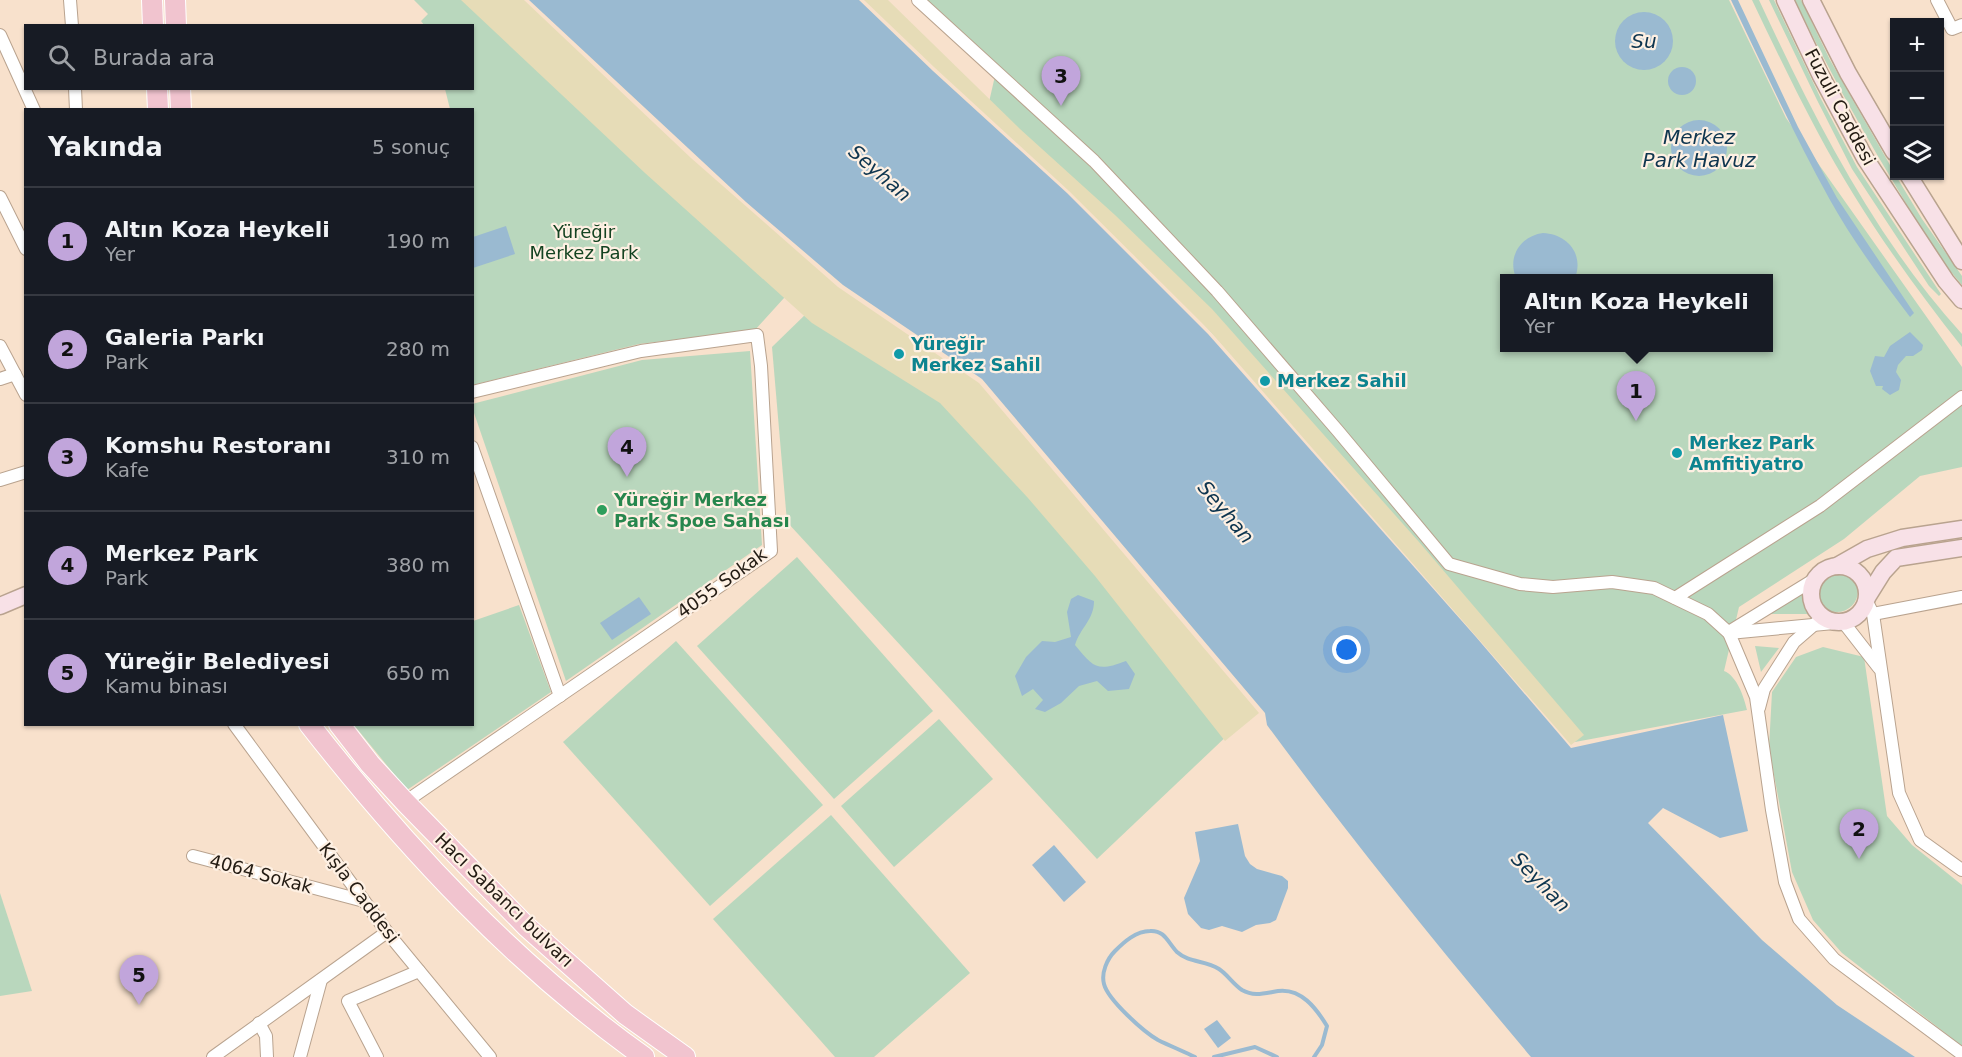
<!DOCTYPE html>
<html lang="tr">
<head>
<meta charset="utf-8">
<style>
	:root { --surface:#171b24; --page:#242831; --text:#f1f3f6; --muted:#9ea1a6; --line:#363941; --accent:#c1a5db }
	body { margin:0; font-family:"DejaVu Sans",sans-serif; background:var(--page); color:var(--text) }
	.controls { position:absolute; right:18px; top:18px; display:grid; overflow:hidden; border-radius:0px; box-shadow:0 2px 4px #0004 }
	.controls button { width:54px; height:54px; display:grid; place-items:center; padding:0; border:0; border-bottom:2px solid var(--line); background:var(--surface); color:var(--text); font:30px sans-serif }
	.you { position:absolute; left:1347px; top:650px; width:21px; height:21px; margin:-15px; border:4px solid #fff; border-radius:50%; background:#1a73e8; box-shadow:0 0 0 9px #1a73e833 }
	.badge { display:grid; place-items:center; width:39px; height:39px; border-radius:50%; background:var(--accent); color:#111; font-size:20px; font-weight:700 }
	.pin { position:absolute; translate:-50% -50px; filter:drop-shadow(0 2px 3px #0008) }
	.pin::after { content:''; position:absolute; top:32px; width:21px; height:18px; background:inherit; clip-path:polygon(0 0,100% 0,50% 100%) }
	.popup { position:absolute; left:1500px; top:274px; width:273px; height:78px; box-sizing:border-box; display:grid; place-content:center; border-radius:0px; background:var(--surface); filter:drop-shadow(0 2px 4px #0005); font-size:20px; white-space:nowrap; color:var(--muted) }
	.popup b { font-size:22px; color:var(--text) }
	.popup::after { content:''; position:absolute; left:50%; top:100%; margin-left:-12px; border:12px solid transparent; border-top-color:var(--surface) }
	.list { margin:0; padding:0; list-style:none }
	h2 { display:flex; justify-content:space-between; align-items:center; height:78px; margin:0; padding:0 24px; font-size:26px }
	h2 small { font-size:20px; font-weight:400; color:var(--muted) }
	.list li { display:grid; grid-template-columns:39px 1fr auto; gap:18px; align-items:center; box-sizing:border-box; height:108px; padding:0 24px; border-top:2px solid var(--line) }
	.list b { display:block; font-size:22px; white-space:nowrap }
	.list p { margin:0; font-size:20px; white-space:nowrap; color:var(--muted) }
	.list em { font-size:20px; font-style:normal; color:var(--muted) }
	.icon { flex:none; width:33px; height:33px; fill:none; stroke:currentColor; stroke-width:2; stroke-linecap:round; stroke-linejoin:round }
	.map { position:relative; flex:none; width:1962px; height:1057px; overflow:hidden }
	.search { position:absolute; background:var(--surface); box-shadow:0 2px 4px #0004; left:24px; top:24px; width:450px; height:66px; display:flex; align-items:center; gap:15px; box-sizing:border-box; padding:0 21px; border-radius:0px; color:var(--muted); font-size:22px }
	.panel { position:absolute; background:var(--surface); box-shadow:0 2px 4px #0004; left:24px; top:108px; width:450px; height:618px; border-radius:0px }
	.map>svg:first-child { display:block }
	.green { fill:#b9d7bd; fill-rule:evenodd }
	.sand { fill:#e6dcb7 }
	.water { fill:#9abad1 }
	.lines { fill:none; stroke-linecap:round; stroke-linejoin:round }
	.stream { stroke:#9abad1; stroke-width:4 }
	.street-casing { stroke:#b9a38f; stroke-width:14 }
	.secondary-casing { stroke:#b9a38f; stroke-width:19 }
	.primary-casing { stroke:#fff; stroke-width:22 }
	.street { stroke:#fff; stroke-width:12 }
	.secondary { stroke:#f8e1e7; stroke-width:16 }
	.primary { stroke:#f1c4cf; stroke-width:20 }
	.culture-dot { fill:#0f9aa8; stroke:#fef0e3; stroke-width:2 }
	.leisure-dot { fill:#2e9e5b; stroke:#fef0e3; stroke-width:2 }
	.labels { text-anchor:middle; stroke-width:4.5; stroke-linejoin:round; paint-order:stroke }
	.street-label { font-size:18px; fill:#231b13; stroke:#fef0e3 }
	.park-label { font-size:18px; fill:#144321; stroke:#fef0e3 }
	.culture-label { font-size:18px; font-weight:bold; fill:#0d838f; stroke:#fef0e3; text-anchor:start }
	.leisure-label { font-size:18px; font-weight:bold; fill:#27864d; stroke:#fef0e3; text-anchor:start }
	.water-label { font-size:20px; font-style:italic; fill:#0e354f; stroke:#fef0e3 }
</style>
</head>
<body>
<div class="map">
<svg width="1962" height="1057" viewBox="0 0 1962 1057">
	<rect width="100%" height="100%" fill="#f8e1cc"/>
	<g class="green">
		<polygon points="414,0 481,0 794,287 755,330 639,344 473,385 472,110 450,109 445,89 472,88 472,26 424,25 421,21 428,14"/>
		<path d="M 923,0 L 1729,0 L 1786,118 L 1962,367 L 1962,467 L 1920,476 L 1844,539 L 1739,607 L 1724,671 C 1737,676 1744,697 1747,710 L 1575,742 L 1481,625 L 1082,192 L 987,111 L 997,67 ZM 1504,278 L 1768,278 L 1768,348 L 1504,348 Z"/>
		<path d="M 1752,0 L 1759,0 C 1814,118 1874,237 1962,334 L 1962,347 C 1908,279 1858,208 1817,131 C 1794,88 1773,44 1752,0 Z"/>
		<polygon points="1769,0 1774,0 1821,99 1857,167 1941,294 1939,296 1929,286 1852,169 1817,100"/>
		<path d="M 1795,0 L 1801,0 L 1830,60 L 1894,172 L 1894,176 L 1896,176 L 1922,219 L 1962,276 L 1962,285 C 1934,253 1913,215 1891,178 C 1856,120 1824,61 1795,0 Z"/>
		<polygon points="810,310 946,395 1232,731 1097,859 787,522 772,347"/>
		<polygon points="750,351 762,545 566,681 473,410 472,404 642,360"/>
		<polygon points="797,557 933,711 834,799 697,646"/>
		<circle cx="1837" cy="591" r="21"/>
		<polygon points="1802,594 1811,614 1769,614"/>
		<polygon points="519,605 551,692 407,790 354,725 472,724 473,621"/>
		<polygon points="676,641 823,805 710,906 563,742"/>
		<polygon points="1755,646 1779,648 1761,672"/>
		<polygon points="1823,647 1864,657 1887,816 1912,845 1962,885 1962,1046 1842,953 1813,920 1792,872 1769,748 1772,692 1796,657"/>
		<polygon points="939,719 993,779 894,867 841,806"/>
		<polygon points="831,815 970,973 874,1057 835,1057 713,919"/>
		<polygon points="0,893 32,991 0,996"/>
	</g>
	<g class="sand">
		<polygon points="461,0 524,0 691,158 838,287 979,383 1259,713 1225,741 1095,576 1028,498 940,403 812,323 645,173"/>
		<polygon points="864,0 888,0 1020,129 1115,215 1212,309 1419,542 1584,735 1571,745 1210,331 1069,191 934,67"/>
	</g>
	<g class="water">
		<path d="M 529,0 L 859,0 L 933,71 L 1067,193 L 1208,334 L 1476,637 L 1571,748 L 1723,715 L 1748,831 L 1720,838 L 1663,808 L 1648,823 L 1762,940 L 1837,1005 L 1915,1057 L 1531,1057 C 1440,949 1351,839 1267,725 L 1265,713 L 982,379 L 843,285 L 746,202 Z"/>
		<path d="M 1731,0 L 1738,0 L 1798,127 L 1837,198 L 1914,313 L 1910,317 C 1881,279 1853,241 1830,200 C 1794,135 1763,67 1731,0 Z"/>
		<circle cx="1644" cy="41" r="29"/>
		<circle cx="1682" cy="81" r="14"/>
		<circle cx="1699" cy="148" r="28"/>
		<polygon points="506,226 515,254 473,268 473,237"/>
		<path d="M 1543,233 C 1568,234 1584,255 1575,278 L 1516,278 C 1507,256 1521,236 1543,233 Z"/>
		<polygon points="1910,332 1923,345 1922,350 1913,356 1906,356 1898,365 1896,372 1901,380 1899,390 1890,395 1882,389 1883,386 1876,386 1870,371 1875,356 1884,357 1890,346"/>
		<path d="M 1078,595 L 1094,601 C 1094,620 1080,628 1075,645 C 1094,668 1097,672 1126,661 L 1135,674 L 1129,689 L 1108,691 L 1097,681 L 1079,686 L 1061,703 L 1045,712 L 1035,709 L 1043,700 L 1033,689 L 1022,696 L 1015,676 L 1026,657 L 1042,641 L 1055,642 L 1071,637 L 1067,612 L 1071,599 Z"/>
		<polygon points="639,597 651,614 612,640 600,623"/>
		<polygon points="1238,824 1245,856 1250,864 1257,869 1282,876 1288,881 1288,888 1276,920 1270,923 1256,925 1242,932 1222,926 1209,930 1201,928 1188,914 1184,898 1200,861 1195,832"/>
		<polygon points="1054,845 1086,882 1064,902 1032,865"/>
		<polygon points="1217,1020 1231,1038 1218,1048 1204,1029"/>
	</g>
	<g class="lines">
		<g class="stream">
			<path d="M 1195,1057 C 1183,1051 1170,1046 1158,1040 C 1144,1032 1108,1000 1104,984 C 1101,973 1107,959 1115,951 C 1124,942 1136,931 1150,931 C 1165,930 1168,943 1177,952 C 1189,963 1205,960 1219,969 C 1227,974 1233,984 1242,990 C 1254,997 1265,993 1278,991 C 1301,988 1316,1008 1327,1026 L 1322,1045 L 1314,1057"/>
			<polyline points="1214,1057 1255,1047 1277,1057"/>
		</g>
		<g class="street-casing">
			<g id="street">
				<polyline points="70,0 72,26"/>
				<polyline points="918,0 1094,161 1217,291 1338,431 1449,564 1520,584 1553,587 1612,582 1654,588 1708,614 1729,633 1756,697 1772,810 1785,882 1799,919 1834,959 1962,1054"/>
				<polyline points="1937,0 1952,29 1962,25"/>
				<polyline points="0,35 34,110"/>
				<polyline points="75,88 76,110"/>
				<polyline points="0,197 26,249"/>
				<polyline points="0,346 26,395"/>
				<polyline points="0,379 15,374"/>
				<polyline points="472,447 560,696"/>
				<polyline points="0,480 26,472"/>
				<polyline points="1675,598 1820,506 1962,397"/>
				<polyline points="1867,602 1873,614 1899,793 1920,840 1962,870"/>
				<polyline points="1873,614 1962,597"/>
				<polyline points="1844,623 1879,668"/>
				<polyline points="1732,630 1815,579"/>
				<polyline points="1729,633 1834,623"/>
				<polyline points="1759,708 1764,689 1794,642 1816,623"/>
				<polyline points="234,724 387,932 490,1057"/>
				<polyline points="405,802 771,551 761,366 757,335 641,351 472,392"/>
				<polyline points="193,856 364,901"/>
				<polyline points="259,1023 266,1036 267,1057"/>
				<polyline points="213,1057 387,932"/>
				<polyline points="300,1057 321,980"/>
				<polyline points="377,1057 348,1001 419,971"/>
			</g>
		</g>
		<g class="secondary-casing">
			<g id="secondary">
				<polyline points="1785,0 1821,76 1865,158 1946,281 1962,300"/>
				<polyline points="1811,0 1848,73 1894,152"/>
				<polyline points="1909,176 1962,261"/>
				<circle cx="1839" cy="594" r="28"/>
				<polyline points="1837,566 1867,549 1902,538 1962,529"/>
				<polyline points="1868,596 1883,572 1896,558 1962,548"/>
				<polyline points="0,606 26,595"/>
			</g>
		</g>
		<g class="primary-casing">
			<g id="primary">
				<polyline points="152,0 153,26"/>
				<polyline points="175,0 176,26"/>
				<polyline points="157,88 158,110"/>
				<polyline points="180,88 181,110"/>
				<path d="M 309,724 C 406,848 515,965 644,1057"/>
				<polyline points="339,724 370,764 405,802 527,927 625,1014 685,1057"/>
			</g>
		</g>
		<use href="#street" class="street"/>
		<use href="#secondary" class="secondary"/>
		<use href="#primary" class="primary"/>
	</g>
	<g class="culture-dot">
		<circle cx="899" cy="354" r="6"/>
		<circle cx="1265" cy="381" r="6"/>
		<circle cx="1677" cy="453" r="6"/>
	</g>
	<circle class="leisure-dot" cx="602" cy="510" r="6"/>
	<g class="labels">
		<g class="street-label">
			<text transform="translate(1840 107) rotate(62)" y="6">Fuzuli Caddesi</text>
			<text transform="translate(722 583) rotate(-36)" y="6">4055 Sokak</text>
			<text transform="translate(261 874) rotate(15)" y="6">4064 Sokak</text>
			<text transform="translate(359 893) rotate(53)" y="6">Kışla Caddesi</text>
			<text transform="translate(504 900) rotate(44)" y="6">Hacı Sabancı bulvarı</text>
		</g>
		<g class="park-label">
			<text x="584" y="238">Yüreğir<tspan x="584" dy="21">Merkez Park</tspan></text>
		</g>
		<g class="culture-label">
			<text x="911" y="350">Yüreğir<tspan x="911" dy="21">Merkez Sahil</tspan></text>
			<text x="1277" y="387">Merkez Sahil</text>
			<text x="1689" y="449">Merkez Park<tspan x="1689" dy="21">Amfitiyatro</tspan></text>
		</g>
		<g class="leisure-label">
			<text x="614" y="506">Yüreğir Merkez<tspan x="614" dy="21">Park Spoe Sahası</tspan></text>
		</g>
		<g class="water-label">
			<text x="1644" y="48">Su</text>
			<text x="1699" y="144">Merkez<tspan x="1699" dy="23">Park Havuz</tspan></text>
			<text transform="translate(880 173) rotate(41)" y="7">Seyhan</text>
			<text transform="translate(1226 512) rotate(50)" y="7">Seyhan</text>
			<text transform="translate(1541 882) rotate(46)" y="7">Seyhan</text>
		</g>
	</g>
</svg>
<div class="controls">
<button>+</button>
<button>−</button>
<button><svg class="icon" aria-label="layers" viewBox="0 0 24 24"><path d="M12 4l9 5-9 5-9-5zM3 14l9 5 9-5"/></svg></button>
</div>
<div class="you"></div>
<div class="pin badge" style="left:1636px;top:421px">1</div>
<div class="popup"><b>Altın Koza Heykeli</b>Yer</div>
<div class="pin badge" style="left:1859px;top:859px">2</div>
<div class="pin badge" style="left:1061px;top:106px">3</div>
<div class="pin badge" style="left:627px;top:477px">4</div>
<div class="pin badge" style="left:139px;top:1005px">5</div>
<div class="search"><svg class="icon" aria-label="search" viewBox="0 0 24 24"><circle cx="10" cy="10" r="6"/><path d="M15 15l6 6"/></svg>Burada ara</div>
<section class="panel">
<h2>Yakında<small>5 sonuç</small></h2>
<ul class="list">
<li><span class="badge">1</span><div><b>Altın Koza Heykeli</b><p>Yer</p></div><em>190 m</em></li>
<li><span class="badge">2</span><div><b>Galeria Parkı</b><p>Park</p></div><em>280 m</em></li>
<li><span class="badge">3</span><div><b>Komshu Restoranı</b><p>Kafe</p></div><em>310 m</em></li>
<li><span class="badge">4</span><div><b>Merkez Park</b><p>Park</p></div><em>380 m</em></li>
<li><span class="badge">5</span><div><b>Yüreğir Belediyesi</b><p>Kamu binası</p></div><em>650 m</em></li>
</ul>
</section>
</div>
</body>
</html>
